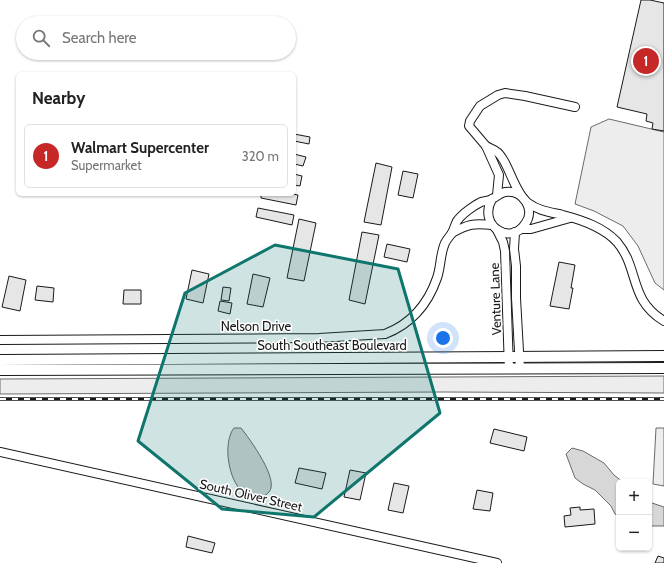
<!DOCTYPE html>
<html lang="en">
<head>
<meta charset="utf-8">
<style>
	:root { --surface:#fff; --page:#f2f2f2; --text:#222; --muted:#767676; --line:#e0e0e0; --accent:#c62828 }
	body { margin:0; font-family:Cabin,sans-serif; background:var(--page); color:var(--text) }
	.controls { position:absolute; right:12px; bottom:12px; display:grid; overflow:hidden; border-radius:6px; box-shadow:0 1px 3px #0004 }
	.controls button { width:36px; height:36px; display:grid; place-items:center; padding:0; border:0; border-bottom:1px solid var(--line); background:var(--surface); color:var(--text); font:20px sans-serif }
	.you { position:absolute; left:443px; top:338px; width:14px; height:14px; margin:-10px; border:3px solid #fff; border-radius:50%; background:#1a73e8; box-shadow:0 0 0 6px #1a73e833 }
	.badge { display:grid; place-items:center; width:26px; height:26px; border-radius:50%; background:var(--accent); color:#fff; font-size:13px; font-weight:700 }
	.pin { position:absolute; translate:-50% -50%; border:2px solid #fff; box-shadow:0 1px 4px #0006 }
	.list { margin:0; padding:0; list-style:none }
	h2 { display:flex; justify-content:space-between; align-items:center; height:52px; margin:0; padding:0 16px; font-size:17px }
	h2 small { font-size:13px; font-weight:400; color:var(--muted) }
	.list li { display:grid; grid-template-columns:26px 1fr auto; gap:12px; align-items:center; box-sizing:border-box; height:64px; margin:0 8px 8px; padding:0 8px; border:1px solid var(--line); border-radius:6px }
	.list b { display:block; font-size:15px; white-space:nowrap }
	.list p { margin:0; font-size:13px; white-space:nowrap; color:var(--muted) }
	.list em { font-size:13px; font-style:normal; color:var(--muted) }
	.icon { flex:none; width:22px; height:22px; fill:none; stroke:currentColor; stroke-width:2; stroke-linecap:round; stroke-linejoin:round }
	.map { position:relative; flex:none; width:664px; height:563px; overflow:hidden }
	.search { position:absolute; background:var(--surface); box-shadow:0 1px 3px #0004; left:16px; top:16px; width:280px; height:44px; display:flex; align-items:center; gap:10px; box-sizing:border-box; padding:0 14px; border-radius:22px; color:var(--muted); font-size:15px }
	.panel { position:absolute; background:var(--surface); box-shadow:0 1px 3px #0004; left:16px; top:72px; width:280px; height:124px; border-radius:6px }
	.map>svg:first-child { display:block }
	.built { fill:#ededed; stroke:#6a6a6a }
	.water { fill:#d7d7d7; stroke:#6a6a6a }
	.building { fill:#e6e6e6; stroke:#1a1a1a }
	.lines { fill:none; stroke-linecap:round; stroke-linejoin:round }
	.minor-casing { stroke:#1a1a1a; stroke-width:10 }
	.major-casing { stroke:#1a1a1a; stroke-width:12 }
	.minor { stroke:#fff; stroke-width:8 }
	.major { stroke:#fff; stroke-width:10 }
	.rail-casing { stroke:#1a1a1a; stroke-width:3.5 }
	.rail { stroke:#fff; stroke-width:2; stroke-dasharray:6; stroke-linecap:butt }
	.marked { fill:#0f766e; fill-opacity:0.2; stroke:#0f766e; stroke-width:3; stroke-linejoin:round }
	.labels { text-anchor:middle; stroke-width:3; stroke-linejoin:round; paint-order:stroke }
	.street-label { font-size:13px; fill:#1a1a1a; stroke:#fff }
</style>
</head>
<body>
<div class="map">
<svg width="664" height="563" viewBox="0 0 664 563">
	<rect width="100%" height="100%" fill="#fff"/>
	<g class="built">
		<polygon points="609,119 664,132 664,290 655,283 638,246 623,226 594,211 575,204 591,127"/>
		<polygon points="664,376 664,393 443,392 0,394 0,379"/>
		<polygon points="656,428 664,428 664,486 653,484"/>
	</g>
	<g class="water">
		<path d="M 234,428 L 241,428 C 249,438 280,480 269,492 C 267,495 261,497 258,498 C 253,496 242,493 239,488 C 228,475 223,442 234,428 Z"/>
		<polygon points="572,448 583,451 604,463 614,475 623,482 619,482 619,516 615,514 611,506 595,490 583,484 575,478 566,454"/>
		<polygon points="649,502 664,507 664,526 649,526"/>
	</g>
	<g class="building">
		<polygon points="641,0 650,0 664,3 664,131 652,129 653,123 646,121 647,114 617,107"/>
		<polygon points="294,134 310,137 309,144 294,141"/>
		<polygon points="294,154 306,157 303,166 294,164"/>
		<polygon points="376,163 392,167 381,225 364,222"/>
		<polygon points="403,171 418,174 413,198 398,195"/>
		<polygon points="294,174 302,176 300,186 294,185"/>
		<polygon points="261,194 292,194 298,195 296,205 261,198"/>
		<polygon points="258,208 294,215 292,225 256,217"/>
		<polygon points="299,219 316,223 304,281 287,278"/>
		<polygon points="362,232 379,235 365,304 349,300"/>
		<polygon points="387,244 410,249 407,262 384,257"/>
		<polygon points="559,262 575,265 571,288 573,288 569,309 550,306"/>
		<polygon points="192,270 209,274 203,303 186,299"/>
		<polygon points="253,274 270,278 263,307 247,304"/>
		<polygon points="9,276 26,280 20,311 2,307"/>
		<polygon points="37,286 54,288 53,302 35,300"/>
		<polygon points="223,287 231,288 229,301 221,300"/>
		<polygon points="124,290 141,290 141,304 123,304"/>
		<polygon points="220,301 232,303 230,314 218,311"/>
		<polygon points="494,429 527,437 524,451 490,443"/>
		<polygon points="299,468 326,473 322,489 295,483"/>
		<polygon points="350,470 366,473 360,500 344,497"/>
		<polygon points="394,483 409,486 403,513 388,510"/>
		<polygon points="477,490 493,493 490,511 473,509"/>
		<polygon points="580,507 580,510 594,509 595,524 565,527 564,516 571,515 570,508"/>
		<polygon points="188,536 215,543 212,553 186,547"/>
		<polygon points="658,556 664,558 664,563 655,563"/>
	</g>
	<g class="lines">
		<g class="minor-casing">
			<g id="minor">
				<path d="M 486,146 C 489,148 494,149 497,152 C 500,154 502,158 504,161 C 511,173 517,195 528,203 C 539,211 550,212 563,215 C 582,220 603,227 617,242 C 640,269 628,299 664,321"/>
				<polyline points="497,195 499,175 486,146 469,126 470,121 480,106 498,95 505,93 525,96 575,107"/>
				<polyline points="521,229 531,229 570,218"/>
				<polyline points="497,230 503,242 505,251 509,369"/>
				<polyline points="515,232 514,249 516,266 516,298 520,369"/>
				<path d="M 452,233 C 468,224 474,223 492,225"/>
				<path d="M 0,340 L 319,338 L 385,334 C 411,324 428,304 437,278 C 441,267 440,254 445,243 C 447,239 450,236 452,233 C 454,229 455,225 457,221 C 462,214 473,206 481,202 C 484,201 489,201 492,199 C 497,197 499,193 505,192 C 523,189 536,210 525,224 C 511,246 477,226 492,199"/>
				<polyline points="0,452 497,563"/>
			</g>
		</g>
		<g class="major-casing">
			<g id="major">
				<polyline points="0,360 664,356"/>
				<polyline points="0,370 664,368"/>
			</g>
		</g>
		<use href="#minor" class="minor"/>
		<use href="#major" class="major"/>
		<g class="rail-casing">
			<polyline id="rail" points="0,399 664,399"/>
		</g>
		<use href="#rail" class="rail"/>
	</g>
	<path class="marked" d="M 275,245 L 398,269 L 440,413 L 314,517 L 222,509 L 138,441 L 185,293 Z"/>
	<g class="labels">
		<g class="street-label">
			<text transform="translate(495 299) rotate(-92)" y="5">Venture Lane</text>
			<text x="256" y="331">Nelson Drive</text>
			<text x="332" y="350">South Southeast Boulevard</text>
			<text transform="translate(251 495) rotate(13)" y="5">South Oliver Street</text>
		</g>
	</g>
</svg>
<div class="controls">
<button>+</button>
<button>−</button>
</div>
<div class="you"></div>
<div class="pin badge" style="left:646px;top:61px">1</div>
<div class="search"><svg class="icon" aria-label="search" viewBox="0 0 24 24"><circle cx="10" cy="10" r="6"/><path d="M15 15l6 6"/></svg>Search here</div>
<section class="panel">
<h2>Nearby<small></small></h2>
<ul class="list">
<li><span class="badge">1</span><div><b>Walmart Supercenter</b><p>Supermarket</p></div><em>320 m</em></li>
</ul>
</section>
</div>
</body>
</html>
